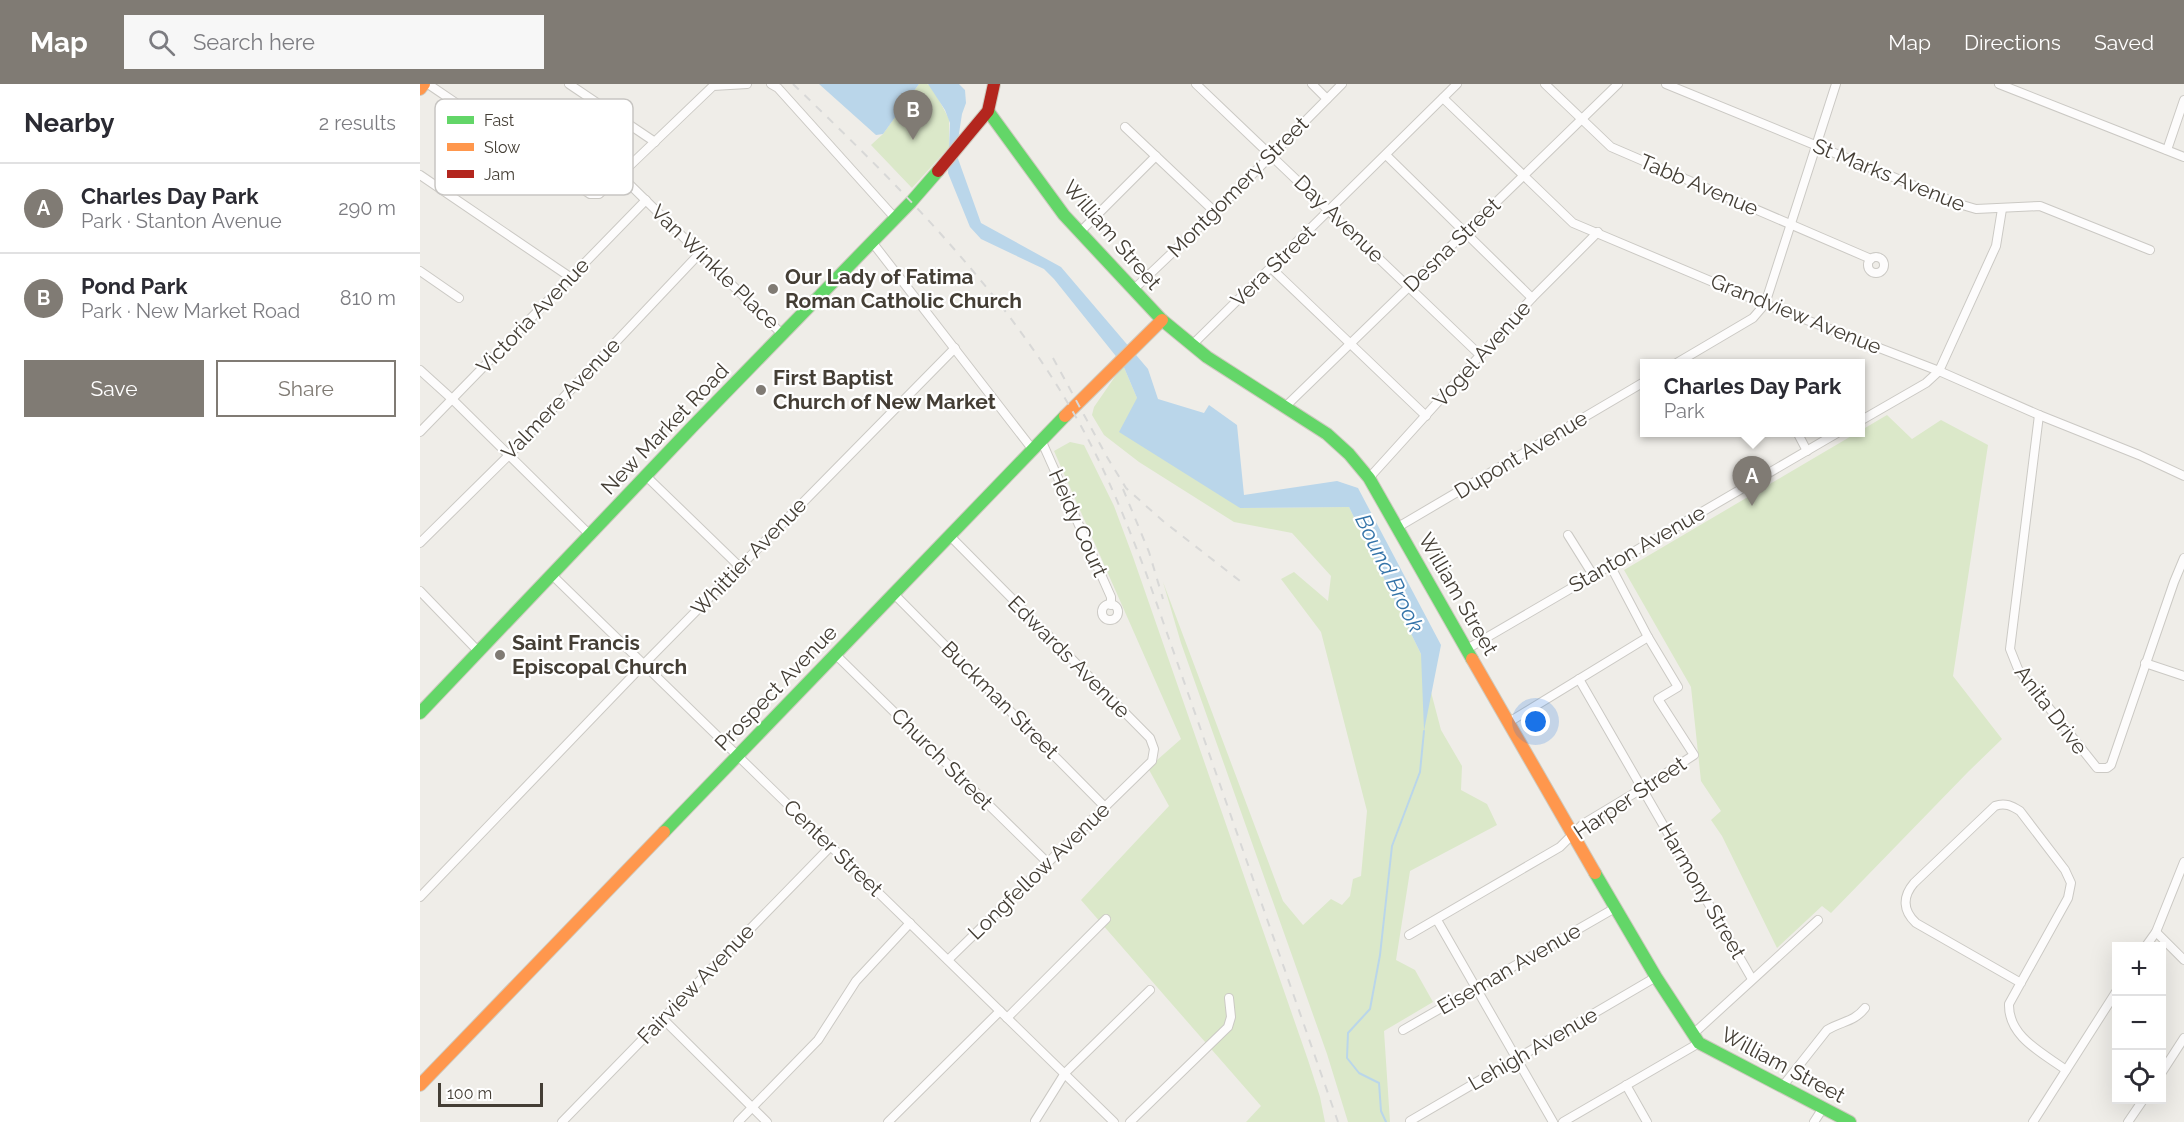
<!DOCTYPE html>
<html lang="en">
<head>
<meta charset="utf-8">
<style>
	:root { --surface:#fff; --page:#f7f7f7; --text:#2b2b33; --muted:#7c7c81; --line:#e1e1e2; --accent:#807b74 }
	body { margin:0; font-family:Raleway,sans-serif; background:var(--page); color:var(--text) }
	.controls { position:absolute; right:18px; bottom:18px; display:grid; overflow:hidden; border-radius:0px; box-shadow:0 6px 24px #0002 }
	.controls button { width:54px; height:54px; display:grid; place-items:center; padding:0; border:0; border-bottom:2px solid var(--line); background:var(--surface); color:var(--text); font:30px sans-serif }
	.scale { position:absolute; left:18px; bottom:15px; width:105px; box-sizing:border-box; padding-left:6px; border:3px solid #443e35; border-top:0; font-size:16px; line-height:21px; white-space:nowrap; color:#443e35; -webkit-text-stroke:4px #fff; paint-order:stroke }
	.you { position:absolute; left:1116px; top:638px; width:21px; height:21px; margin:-15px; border:4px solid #fff; border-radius:50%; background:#1a73e8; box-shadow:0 0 0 9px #1a73e833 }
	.badge { display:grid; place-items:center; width:39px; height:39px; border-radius:50%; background:var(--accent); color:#fff; font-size:20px; font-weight:700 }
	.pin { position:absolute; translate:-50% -50px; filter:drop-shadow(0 2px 3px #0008) }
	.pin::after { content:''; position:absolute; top:32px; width:21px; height:18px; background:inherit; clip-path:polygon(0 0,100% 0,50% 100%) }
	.popup { position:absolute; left:1220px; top:275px; width:225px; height:78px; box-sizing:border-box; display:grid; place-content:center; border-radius:0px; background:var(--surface); filter:drop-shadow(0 2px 4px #0005); font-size:20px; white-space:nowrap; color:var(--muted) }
	.popup b { font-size:22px; color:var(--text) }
	.popup::after { content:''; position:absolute; left:50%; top:100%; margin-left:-12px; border:12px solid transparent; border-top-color:var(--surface) }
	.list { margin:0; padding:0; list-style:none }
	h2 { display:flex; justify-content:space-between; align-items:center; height:78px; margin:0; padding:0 24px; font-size:26px }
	h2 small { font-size:20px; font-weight:400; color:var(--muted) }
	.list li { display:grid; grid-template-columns:39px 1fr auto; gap:18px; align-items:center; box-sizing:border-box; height:90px; padding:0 24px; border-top:2px solid var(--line) }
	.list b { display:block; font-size:22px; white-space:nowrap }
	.list p { margin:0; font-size:20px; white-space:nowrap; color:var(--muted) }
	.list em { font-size:20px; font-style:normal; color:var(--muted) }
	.actions { display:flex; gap:12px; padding:18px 24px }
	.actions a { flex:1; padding:14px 0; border:2px solid var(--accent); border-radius:0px; text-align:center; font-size:21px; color:var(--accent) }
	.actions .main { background:var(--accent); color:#fff }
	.icon { flex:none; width:33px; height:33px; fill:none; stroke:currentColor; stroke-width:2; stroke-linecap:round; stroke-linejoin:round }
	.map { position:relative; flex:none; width:1764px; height:1038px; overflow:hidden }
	header { display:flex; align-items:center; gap:36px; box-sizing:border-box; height:84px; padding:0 30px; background:var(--accent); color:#fff }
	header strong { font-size:28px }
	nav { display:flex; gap:33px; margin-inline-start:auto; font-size:21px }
	.search { width:420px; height:54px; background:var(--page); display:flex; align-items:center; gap:15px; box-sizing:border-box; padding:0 21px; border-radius:0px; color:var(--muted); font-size:22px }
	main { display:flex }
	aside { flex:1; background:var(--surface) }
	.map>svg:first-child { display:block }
	.green { fill:#dbe8c9 }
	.water { fill:#bad6ea }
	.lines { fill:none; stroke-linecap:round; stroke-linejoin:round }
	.stream { stroke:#bad6ea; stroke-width:2 }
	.street-casing { stroke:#cbc9c4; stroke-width:10 }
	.fast-casing { stroke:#cecabf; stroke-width:14 }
	.slow-casing { stroke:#cecabf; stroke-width:14 }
	.jam-casing { stroke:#cecabf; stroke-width:14 }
	.street { stroke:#fdfcfc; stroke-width:8 }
	.fast { stroke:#63d668; stroke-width:12 }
	.slow { stroke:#ff974d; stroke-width:12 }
	.jam { stroke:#b3261e; stroke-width:12 }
	.rail { stroke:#d8d8d7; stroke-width:2; stroke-dasharray:8 8; stroke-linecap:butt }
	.poi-dot { fill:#807b74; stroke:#fff; stroke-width:2 }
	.labels { text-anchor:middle; stroke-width:4.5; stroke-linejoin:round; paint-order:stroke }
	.street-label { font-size:21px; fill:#443e35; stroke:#fff }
	.poi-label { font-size:21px; font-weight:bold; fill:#443e35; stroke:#fff; text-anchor:start }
	.water-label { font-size:22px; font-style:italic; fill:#3574a9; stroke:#fff }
	.key { fill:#fff; stroke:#c7c5c2; stroke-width:1.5 }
	.key-label { font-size:16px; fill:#443e35 }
</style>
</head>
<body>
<header>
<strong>Map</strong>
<div class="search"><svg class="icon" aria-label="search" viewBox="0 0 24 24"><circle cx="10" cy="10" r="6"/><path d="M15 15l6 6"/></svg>Search here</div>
<nav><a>Map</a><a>Directions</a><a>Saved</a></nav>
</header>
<main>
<aside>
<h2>Nearby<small>2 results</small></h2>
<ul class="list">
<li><span class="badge">A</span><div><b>Charles Day Park</b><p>Park · Stanton Avenue</p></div><em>290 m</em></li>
<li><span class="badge">B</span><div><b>Pond Park</b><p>Park · New Market Road</p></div><em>810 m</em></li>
</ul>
<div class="actions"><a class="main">Save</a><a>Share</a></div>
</aside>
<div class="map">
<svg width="1764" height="1038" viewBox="0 0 1764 1038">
	<rect width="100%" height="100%" fill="#efede8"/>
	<g class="green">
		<polygon points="499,0 507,0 512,3 529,35 529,63 492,104 451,61 463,50"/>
		<polygon points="703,281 717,314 820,424 929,423 1001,570 1021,646 1042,682 1041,706 1067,720 1077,741 990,787 976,876 995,886 1013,918 964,947 970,1038 928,1038 907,970 761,559 743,498 863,817 883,841 911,815 922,821 930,812 933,795 941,792 947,727 901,548 861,495 874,488 908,517 911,492 872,449 814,438 719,378 684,351 672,331 674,323"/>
		<polygon points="1467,331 1492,355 1521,336 1568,361 1533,592 1582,655 1548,688 1411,829 1402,822 1357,864 1302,752 1291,736 1301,727 1281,697 1271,603 1204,486"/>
		<polygon points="650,358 664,361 694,422 713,473 888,976 900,1013 905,1038 826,1038 841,1022 661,816 749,722 728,684 761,655 634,367"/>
	</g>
	<g class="water">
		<polygon points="399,0 499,0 463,50 456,51"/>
		<polygon points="508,0 539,0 545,6 546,19 542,30 536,69 561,139 641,183 728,285 738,315 784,329 789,321 817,341 824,411 917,397 938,404 1021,561 1004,647 1001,570 929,423 820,424 699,348 717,314 703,281 634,195 624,185 561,155 550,143 528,89 530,39 525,26"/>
	</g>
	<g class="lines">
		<polyline class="stream" points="966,1038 961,1027 959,999 939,989 927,974 928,949 950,925 960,871 972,762 1000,688 1004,647"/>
		<g class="street-casing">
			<g id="street">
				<polyline points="8,0 170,110 179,110 200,91 293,2 327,0"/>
				<polyline points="149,0 235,58"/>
				<polyline points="351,0 358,4 475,134"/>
				<polyline points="776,0 1061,272"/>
				<polyline points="892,0 907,15"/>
				<polyline points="1125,0 1191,63 1451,175"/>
				<polyline points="1246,0 1539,120 1556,125 1620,122 1730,166"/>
				<polyline points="1579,0 1764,73"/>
				<polyline points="1023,14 1153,139 1345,220 1519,287 1619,331 1719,371 1764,392"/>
				<polyline points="705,43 795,128"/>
				<polyline points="1747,66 1764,16"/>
				<polyline points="966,71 1112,214"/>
				<polyline points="0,91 150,193"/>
				<polyline points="200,91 363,251"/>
				<polyline points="659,149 736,72"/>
				<polyline points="452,158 613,366"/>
				<circle cx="1456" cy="181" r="8"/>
				<polyline points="851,184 1006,332"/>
				<polyline points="0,187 39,214"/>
				<polyline points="713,206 795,128 922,0"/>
				<polyline points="771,262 1037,0"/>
				<polyline points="1255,280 1333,234 1345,220 1416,0"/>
				<polyline points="0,286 32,315 170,451"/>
				<polyline points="866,322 1198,0"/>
				<polyline points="1619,331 1590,565 1598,585 1677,684 1687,684 1691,681 1754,498 1764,474"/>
				<polyline points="1440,337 1506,299 1519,287 1576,162 1582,125"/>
				<polyline points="0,348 226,116"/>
				<polyline points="1377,348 1387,367"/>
				<polyline points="622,358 691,513 691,521"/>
				<polyline points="226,392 320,483"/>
				<polyline points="949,394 1112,214 1178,148"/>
				<polyline points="978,443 1224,298"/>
				<polyline points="1148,451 1173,491"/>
				<polyline points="0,459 89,371 280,169"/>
				<polyline points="132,491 694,1038"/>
				<polyline points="0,507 58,567"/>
				<polyline points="474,510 685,723"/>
				<circle cx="690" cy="528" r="8"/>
				<polyline points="1047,565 1419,348"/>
				<polyline points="416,571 628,779"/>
				<polyline points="1725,579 1764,592"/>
				<polyline points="1159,595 1332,895"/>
				<polyline points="1089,638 1228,553"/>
				<polyline points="0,813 223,581 535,264"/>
				<polyline points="1017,836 1133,1038"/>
				<polyline points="1736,848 1764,876"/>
				<polyline points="989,851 1140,763 1163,740 1223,704 1274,671 1238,615 1258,603 1228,553 1190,481"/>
				<polyline points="1726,862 1736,848 1764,778"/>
				<polyline points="528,876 732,677 734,665 730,654 530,452"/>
				<path d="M 1601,899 L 1496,839 C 1483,827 1482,813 1494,799 L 1575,722 C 1585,718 1592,722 1600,727 L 1645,786 L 1651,799 L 1648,814 L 1589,920 C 1588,953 1623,969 1646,986"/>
				<polyline points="242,934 347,1038"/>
				<polyline points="587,934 686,835"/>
				<polyline points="983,946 1195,824"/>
				<polyline points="1272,951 1398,836"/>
				<polyline points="1742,988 1764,954"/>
				<polyline points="1206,1001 1227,1038"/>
				<path d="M 1362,1003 L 1407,946 C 1422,937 1434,938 1445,924"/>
				<polyline points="615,1037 645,989 730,906"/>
				<polyline points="990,1037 1236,893"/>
				<polyline points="142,1038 411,762"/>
				<polyline points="318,1038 398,956 436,897 490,839"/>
				<polyline points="468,1038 580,927"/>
				<polyline points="710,1038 808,943 811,933 809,914"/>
				<polyline points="1143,1038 1279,959"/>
				<polyline points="1394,1038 1403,1024"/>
				<polyline points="1613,1038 1696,908"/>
				<polyline points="1708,1038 1723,1016"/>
			</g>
		</g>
		<g class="fast-casing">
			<g id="fast">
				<polyline points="568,27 644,131 742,236 787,273 907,350 929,370 949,394 1052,575"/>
				<polyline points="0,629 274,341 491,118 518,87"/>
				<polyline points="244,748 645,332"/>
				<polyline points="1175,789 1236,893 1279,959 1430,1038"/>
			</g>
		</g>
		<g class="slow-casing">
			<g id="slow">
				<polyline points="0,5 4,0"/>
				<polyline points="645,332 742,236"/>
				<polyline points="1052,575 1175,789"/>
				<polyline points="0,1001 244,748"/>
			</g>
		</g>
		<g class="jam-casing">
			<polyline id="jam" points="518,87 568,27 574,0"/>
		</g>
		<use href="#street" class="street"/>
		<use href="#fast" class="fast"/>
		<use href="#slow" class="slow"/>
		<use href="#jam" class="jam"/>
		<g class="rail">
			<path d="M 373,0 C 476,99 581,203 653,328 C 683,379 705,434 726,489 L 918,1038"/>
			<polyline points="633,274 687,373 706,404 743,437 820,497"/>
			<polyline points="703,405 729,468 743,515"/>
		</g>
	</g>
	<g class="poi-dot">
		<circle cx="353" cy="205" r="6"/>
		<circle cx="341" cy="306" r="6"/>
		<circle cx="80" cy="571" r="6"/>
	</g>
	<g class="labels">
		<g class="street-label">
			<text transform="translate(1469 91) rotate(22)" y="7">St Marks Avenue</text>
			<text transform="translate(1279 101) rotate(23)" y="7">Tabb Avenue</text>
			<text transform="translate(818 103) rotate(-45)" y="7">Montgomery Street</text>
			<text transform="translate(919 135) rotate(44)" y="7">Day Avenue</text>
			<text transform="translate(692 151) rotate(49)" y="7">William Street</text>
			<text transform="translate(1032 161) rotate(-44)" y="7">Desna Street</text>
			<text transform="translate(853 182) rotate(-44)" y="7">Vera Street</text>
			<text transform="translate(295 183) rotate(44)" y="7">Van Winkle Place</text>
			<text transform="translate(1376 230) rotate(22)" y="7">Grandview Avenue</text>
			<text transform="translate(113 232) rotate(-46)" y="7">Victoria Avenue</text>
			<text transform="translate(1062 270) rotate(-48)" y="7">Vogel Avenue</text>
			<text transform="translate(141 315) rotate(-46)" y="7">Valmere Avenue</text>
			<text transform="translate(245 345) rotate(-46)" y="7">New Market Road</text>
			<text transform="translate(1101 371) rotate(-31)" y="7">Dupont Avenue</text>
			<text transform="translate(658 439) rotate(66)" y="7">Heidy Court</text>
			<text transform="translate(1217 465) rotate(-30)" y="7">Stanton Avenue</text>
			<text transform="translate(329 473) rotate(-46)" y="7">Whittier Avenue</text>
			<text transform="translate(1038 510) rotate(60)" y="7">William Street</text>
			<text transform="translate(649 573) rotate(45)" y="7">Edwards Avenue</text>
			<text transform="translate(356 604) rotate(-46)" y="7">Prospect Avenue</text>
			<text transform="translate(580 616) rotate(45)" y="7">Buckman Street</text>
			<text transform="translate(1631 626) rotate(53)" y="7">Anita Drive</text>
			<text transform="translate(522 675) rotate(45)" y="7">Church Street</text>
			<text transform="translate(1210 714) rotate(-34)" y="7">Harper Street</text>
			<text transform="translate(413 764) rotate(44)" y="7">Center Street</text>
			<text transform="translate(619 787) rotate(-44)" y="7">Longfellow Avenue</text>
			<text transform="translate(1282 807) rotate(60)" y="7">Harmony Street</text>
			<text transform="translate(1089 885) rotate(-30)" y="7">Eiseman Avenue</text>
			<text transform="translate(276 900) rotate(-46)" y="7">Fairview Avenue</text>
			<text transform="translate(1113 965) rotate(-30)" y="7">Lehigh Avenue</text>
			<text transform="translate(1363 981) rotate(28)" y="7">William Street</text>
		</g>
		<g class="poi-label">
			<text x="365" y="200">Our Lady of Fatima<tspan x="365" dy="24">Roman Catholic Church</tspan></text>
			<text x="353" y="301">First Baptist<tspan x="353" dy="24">Church of New Market</tspan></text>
			<text x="92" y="566">Saint Francis<tspan x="92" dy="24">Episcopal Church</tspan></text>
		</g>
		<g class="water-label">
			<text transform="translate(970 489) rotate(64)" y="8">Bound Brook</text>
		</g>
	</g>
	<rect x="15" y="15" width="198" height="96" rx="9" class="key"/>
	<rect x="27" y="32" width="27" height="8" fill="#63d668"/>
	<rect x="27" y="59" width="27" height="8" fill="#ff974d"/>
	<rect x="27" y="86" width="27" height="8" fill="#b3261e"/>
	<g class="key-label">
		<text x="64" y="42">Fast</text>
		<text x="64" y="69">Slow</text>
		<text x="64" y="96">Jam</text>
	</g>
</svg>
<div class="controls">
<button>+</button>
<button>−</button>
<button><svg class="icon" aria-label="locate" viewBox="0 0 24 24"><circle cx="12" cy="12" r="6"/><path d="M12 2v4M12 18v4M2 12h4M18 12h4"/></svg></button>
</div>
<div class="scale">100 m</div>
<div class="you"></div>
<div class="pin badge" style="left:1332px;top:422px">A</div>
<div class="popup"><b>Charles Day Park</b>Park</div>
<div class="pin badge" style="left:493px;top:56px">B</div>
</div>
</main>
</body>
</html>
